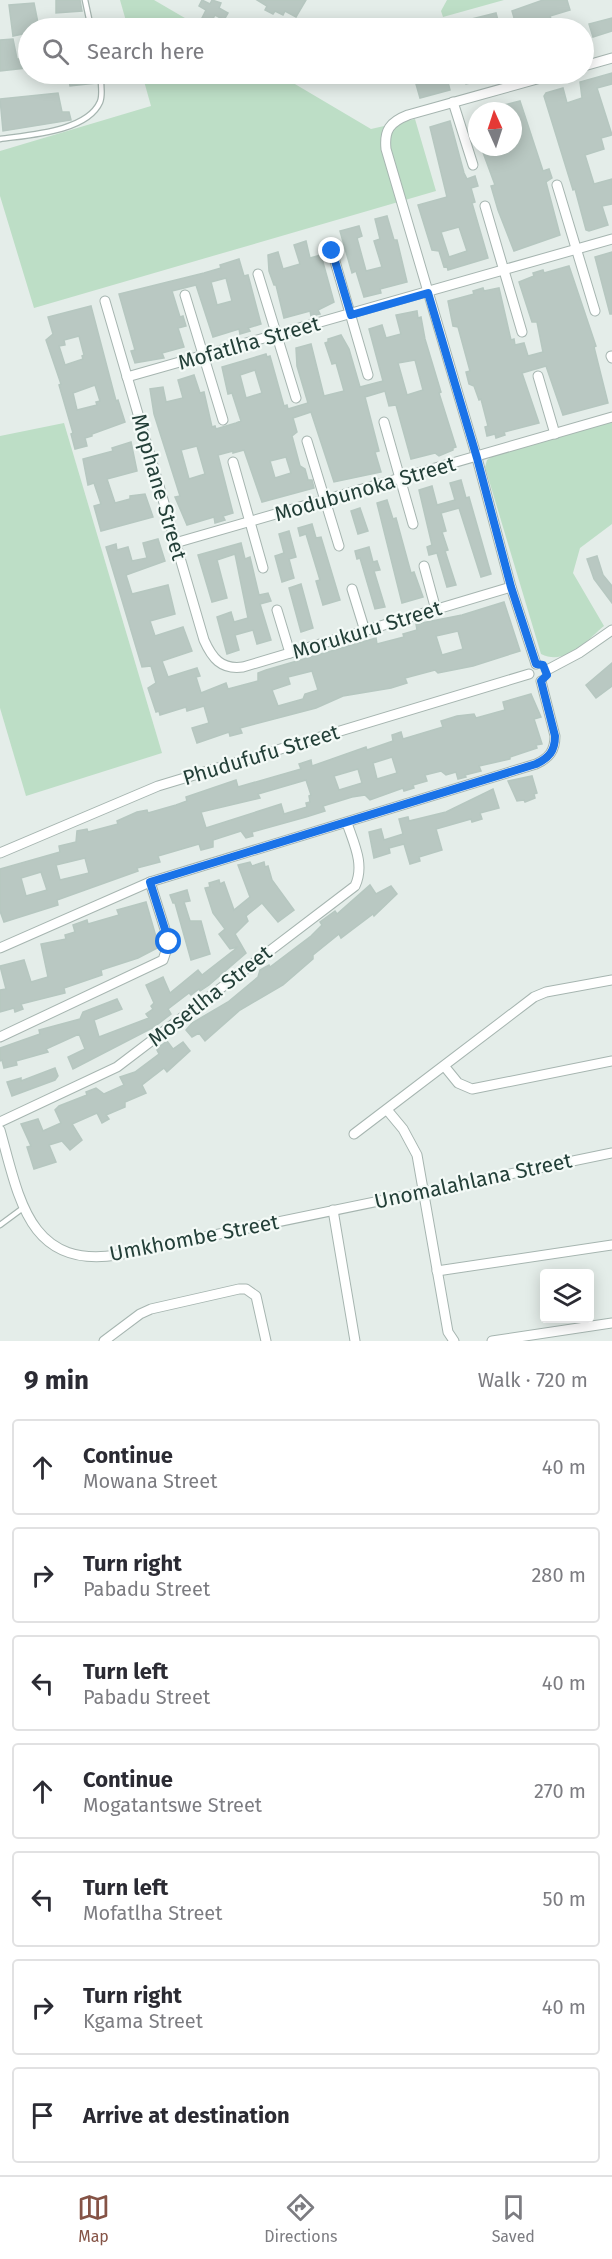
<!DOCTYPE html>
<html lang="en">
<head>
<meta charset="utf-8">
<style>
	:root { --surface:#fff; --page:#f7f7f7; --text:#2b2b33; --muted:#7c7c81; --line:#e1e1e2; --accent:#855346 }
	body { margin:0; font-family:"Fira Sans",sans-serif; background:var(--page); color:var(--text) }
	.controls { position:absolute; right:18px; bottom:18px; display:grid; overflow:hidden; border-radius:6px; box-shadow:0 3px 15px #0003 }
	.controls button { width:54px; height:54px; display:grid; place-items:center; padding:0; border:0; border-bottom:2px solid var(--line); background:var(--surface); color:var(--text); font:30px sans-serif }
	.compass { position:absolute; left:468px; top:102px; width:54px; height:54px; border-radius:50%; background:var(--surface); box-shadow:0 3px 15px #0003; rotate:357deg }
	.stop { position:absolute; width:18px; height:18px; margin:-14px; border:4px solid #1a73e8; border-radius:50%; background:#fff }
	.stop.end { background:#1a73e8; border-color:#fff; box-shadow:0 2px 6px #0008 }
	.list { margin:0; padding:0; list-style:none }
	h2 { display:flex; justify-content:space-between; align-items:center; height:78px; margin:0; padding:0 24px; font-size:26px }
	h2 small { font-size:20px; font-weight:400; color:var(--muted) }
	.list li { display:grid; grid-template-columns:39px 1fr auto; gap:18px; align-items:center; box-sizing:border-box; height:96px; margin:0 12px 12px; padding:0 12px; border:2px solid var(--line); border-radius:6px }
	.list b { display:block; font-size:22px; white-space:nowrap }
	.list p { margin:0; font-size:20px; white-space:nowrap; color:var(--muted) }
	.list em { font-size:20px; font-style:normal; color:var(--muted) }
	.icon { flex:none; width:33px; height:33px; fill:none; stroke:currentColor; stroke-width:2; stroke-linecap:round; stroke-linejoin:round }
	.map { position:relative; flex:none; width:612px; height:1341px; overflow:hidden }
	.search { position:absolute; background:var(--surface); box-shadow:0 3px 15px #0003; left:18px; right:18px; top:18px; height:66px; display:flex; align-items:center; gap:15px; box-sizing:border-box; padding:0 21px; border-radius:33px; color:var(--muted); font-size:22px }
	.sheet { height:834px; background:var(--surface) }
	nav { display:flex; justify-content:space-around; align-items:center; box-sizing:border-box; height:84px; border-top:2px solid var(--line); background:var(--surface); font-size:16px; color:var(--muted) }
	nav a { display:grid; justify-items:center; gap:3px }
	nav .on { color:var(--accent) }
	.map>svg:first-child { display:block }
	.green { fill:#bddec6 }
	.building { fill:#b9c8c2; stroke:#b6c7c0; stroke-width:1.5; fill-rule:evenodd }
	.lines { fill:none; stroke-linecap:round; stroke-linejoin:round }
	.service-casing { stroke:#a6b5b0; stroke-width:7 }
	.minor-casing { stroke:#a6b5b0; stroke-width:11 }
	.service { stroke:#fff; stroke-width:4.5 }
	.minor { stroke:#fff; stroke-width:9 }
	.route { stroke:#1a73e8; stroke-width:8 }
	.labels { text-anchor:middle; stroke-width:4.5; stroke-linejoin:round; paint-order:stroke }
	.street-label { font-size:21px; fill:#233f38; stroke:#f4faf7 }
</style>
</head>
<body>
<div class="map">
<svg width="612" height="1341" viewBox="0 0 612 1341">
	<rect width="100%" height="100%" fill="#e4ede9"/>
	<g class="green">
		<polygon points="120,0 154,0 202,28 128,28"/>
		<polygon points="447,0 504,0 443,17 441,11"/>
		<polygon points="142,74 278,74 371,129 415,119 436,191 34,308 0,196 0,151 151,106"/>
		<path d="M 612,419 L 612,524 L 580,548 L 573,573 L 604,626 C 586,641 566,666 541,654 L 485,467 L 487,460 L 496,454 Z"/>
		<polygon points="64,423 162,753 26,796 0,708 0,436"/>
	</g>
	<g class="building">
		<polygon points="56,0 80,0 82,11 56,13"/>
		<polygon points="202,0 210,4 212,0 221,3 219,8 228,13 224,20 215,15 208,28 199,24 206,10 199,6"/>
		<polygon points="257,0 306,0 296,17 285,11 283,15 275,11 273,14 265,10 267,6"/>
		<polygon points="543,0 567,0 570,10 550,16 554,28 517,28 512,11"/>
		<polygon points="34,3 39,28 28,28 28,33 13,36 9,5"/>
		<polygon points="496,13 499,24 496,27 443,28 443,26"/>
		<polygon points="612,18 612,31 593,37 589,24"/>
		<polygon points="13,39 17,59 23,59 26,68 0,71 0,40"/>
		<polygon points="612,73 612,84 597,88 612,135 601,138 604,149 585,155 594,184 612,179 612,204 602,206 608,225 589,231 586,230 575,189 573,190 544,96 546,93 563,88 567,103 582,98 580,82"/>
		<polygon points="68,74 94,74 96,83 70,86"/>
		<polygon points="426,74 446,74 450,90 420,98 414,77"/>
		<polygon points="463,74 504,74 505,76 466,84"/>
		<polygon points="58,93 62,112 69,112 71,120 3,131 0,99"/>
		<polygon points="520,101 543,171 549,169 552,178 546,182 560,235 514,251 498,210 491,186 495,185 481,147 513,147 513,111 492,111 492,108"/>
		<path d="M 450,121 L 464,173 L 467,179 L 475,176 L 478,186 L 471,188 L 475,202 L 472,203 L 488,258 L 448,270 L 447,266 L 444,267 L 439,251 L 432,250 L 418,205 L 447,197 L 430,127 ZM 459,227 L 467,251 L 449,257 L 441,232 Z"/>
		<polygon points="387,216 394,240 397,240 407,282 380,289 381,293 364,297 356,271 352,273 340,231 359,226 362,236 357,238 366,271 382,267 374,241 380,239 375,219"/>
		<polygon points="306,241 310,258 321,255 334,302 318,310 320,314 311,316 310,311 284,318 276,285 274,285 269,271 268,255 278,252 283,269 300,264 294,245"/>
		<polygon points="612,252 612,314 610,314 595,257"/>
		<path d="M 239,259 L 244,276 L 248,275 L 261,324 L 248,328 L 250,331 L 240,334 L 239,329 L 213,337 L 196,285 L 172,291 L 180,317 L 183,316 L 186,326 L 178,328 L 184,347 L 162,353 L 164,358 L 135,363 L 131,351 L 135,350 L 119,294 L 204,273 L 221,268 L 220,265 ZM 226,278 L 232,301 L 217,305 L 211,282 Z"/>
		<polygon points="569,266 596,346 594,347 608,403 563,415 546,366 522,373 539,423 504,432 505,435 496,438 495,434 487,436 485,427 488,426 481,399 479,400 474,386 469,384 466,372 470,371 458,327 453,326 448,301 474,294 473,291 483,288 484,291 499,288 511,340 514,339 515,345 524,343 528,356 543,352 537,322 532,322 519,282 534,276 533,273 543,270 544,273"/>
		<path d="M 91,306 L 116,401 L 118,400 L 125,422 L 92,434 L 92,436 L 85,438 L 87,446 L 75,449 L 71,434 L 73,433 L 59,385 L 61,384 L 46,340 L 53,334 L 48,317 ZM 79,336 L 84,355 L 82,356 L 83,359 L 65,365 L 59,346 L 65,345 L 64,340 ZM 95,385 L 100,401 L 96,402 L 97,405 L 77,410 L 73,393 Z"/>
		<path d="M 417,311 L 418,318 L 421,317 L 425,339 L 441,392 L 439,393 L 456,447 L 453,448 L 453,450 L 439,456 L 435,453 L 411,459 L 396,405 L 389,406 L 385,391 L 365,397 L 379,451 L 375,452 L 381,472 L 334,482 L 311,412 L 293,418 L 297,432 L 292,436 L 300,466 L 305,469 L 308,480 L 312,480 L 314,488 L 262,502 L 244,450 L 233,453 L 233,451 L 218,455 L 233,513 L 223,516 L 225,520 L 215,523 L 214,517 L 187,525 L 175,497 L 180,496 L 154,414 L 150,389 L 163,387 L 166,402 L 183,398 L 178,380 L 194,375 L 200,393 L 204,392 L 212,427 L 215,426 L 216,429 L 236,423 L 241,421 L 232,393 L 228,394 L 222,367 L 266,354 L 267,357 L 270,356 L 284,406 L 287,405 L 288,409 L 308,403 L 297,366 L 296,348 L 311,344 L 324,396 L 344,391 L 336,363 L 332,364 L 325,343 L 328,342 L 328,339 L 341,335 L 349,349 L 360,387 L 383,381 L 369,329 L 382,325 L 386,338 L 401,334 L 396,315 ZM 415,360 L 423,390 L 407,395 L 398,363 ZM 255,370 L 262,393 L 246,398 L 240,375 ZM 197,446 L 205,474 L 189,479 L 181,450 ZM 286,457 L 291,473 L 275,478 L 270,461 Z"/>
		<polygon points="131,442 137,471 107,479 115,503 130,499 130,496 145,494 153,517 101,531 94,506 101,504 94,483 88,485 83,459 113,451 112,448"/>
		<polygon points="461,480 466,498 469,497 491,574 481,577 459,508 441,513 446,531 442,532 448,550 445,551 456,585 447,587 437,553 429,555 427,547 432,545 419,490 432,486 437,505 455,500 450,483"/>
		<polygon points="387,500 393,519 396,518 411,573 414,572 423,597 402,603 377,503"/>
		<polygon points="360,508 368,531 358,534 351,511"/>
		<polygon points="312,524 316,538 321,537 340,600 323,605 316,581 320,580 306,534 300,536 298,528"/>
		<polygon points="289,531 296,557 289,559 294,578 282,582 275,556 284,553 279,534"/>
		<path d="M 158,539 L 165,561 L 126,575 L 132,594 L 168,585 L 175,614 L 150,621 L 155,636 L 183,627 L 192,651 L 162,661 L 168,677 L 197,668 L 200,676 L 196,677 L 201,693 L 226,683 L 228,689 L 258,681 L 258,673 L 266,670 L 376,638 L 377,644 L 404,637 L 403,634 L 417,630 L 416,624 L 462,615 L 504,602 L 520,651 L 473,666 L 438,673 L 435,670 L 405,678 L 407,683 L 391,688 L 343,696 L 316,708 L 240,728 L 242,733 L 230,736 L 229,732 L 197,743 L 192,728 L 209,723 L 204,706 L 187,711 L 186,707 L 160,715 L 159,711 L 156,712 L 148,688 L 156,683 L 151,666 L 142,667 L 106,547 L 116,544 L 117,550 L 128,547 L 132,561 L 147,558 L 143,543 ZM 458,631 L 463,649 L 442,655 L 436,636 ZM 312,671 L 318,690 L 305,694 L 303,699 L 278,706 L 272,690 L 290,684 L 288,677 Z"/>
		<polygon points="241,543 245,559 250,557 259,595 268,593 271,601 260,604 271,640 257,644 253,630 235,635 239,650 227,654 217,617 231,612 234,622 248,618 235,554 217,560 227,598 212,602 198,555"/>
		<polygon points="369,547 373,562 377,561 380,570 374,571 385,607 375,609 360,558 357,559 355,551"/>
		<polygon points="597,556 603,575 612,586 612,603 594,579 587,559"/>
		<polygon points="301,584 313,628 301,632 289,588"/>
		<polygon points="612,663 612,686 596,698 586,685"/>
		<path d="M 531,694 L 541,717 L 534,719 L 542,744 L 536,745 L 537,748 L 510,757 L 510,759 L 479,766 L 481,771 L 465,775 L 466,777 L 458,779 L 456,772 L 446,775 L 441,771 L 425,775 L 427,781 L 413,785 L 414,788 L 404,791 L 403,788 L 370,800 L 365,795 L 352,797 L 323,806 L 325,811 L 306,817 L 252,832 L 253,836 L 246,838 L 241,831 L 213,840 L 213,847 L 201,850 L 199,844 L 158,856 L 160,862 L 137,868 L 138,871 L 57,900 L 58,905 L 4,922 L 0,911 L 0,869 L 60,852 L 59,846 L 76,842 L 77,831 L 87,829 L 88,832 L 118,824 L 117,821 L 137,812 L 147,810 L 148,813 L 176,805 L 187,801 L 186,797 L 236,780 L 238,787 L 301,769 L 299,764 L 311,760 L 312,766 L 366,747 L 367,750 L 393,741 L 392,735 L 401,732 L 403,739 L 443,727 L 441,721 L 457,716 L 474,714 L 476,718 L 505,710 L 503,702 ZM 392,757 L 397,773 L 377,779 L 373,763 ZM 358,769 L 362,783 L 339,790 L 334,776 ZM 306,780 L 311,795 L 309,796 L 310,802 L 306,803 L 307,807 L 284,814 L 281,804 L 206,828 L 201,812 L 260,798 L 258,794 ZM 85,858 L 89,873 L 60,880 L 56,865 ZM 41,872 L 47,890 L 26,896 L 21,878 Z"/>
		<polygon points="532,776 537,793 534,794 535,798 525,802 524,800 517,801 508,781"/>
		<polygon points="493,789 499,808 480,813 482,819 472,822 471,819 436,829 442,850 419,857 420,861 410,864 404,844 389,848 390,853 374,858 369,832 381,829 384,840 403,834 399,819 408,817 409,821 446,812"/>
		<polygon points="250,862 252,866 264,862 265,867 268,866 272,880 294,910 278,922 262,903 246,916 248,921 235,934 246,953 209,985 200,991 199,989 191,995 189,993 168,1009 171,1014 154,1027 73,1069 68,1057 85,1049 79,1034 46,1049 48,1052 16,1061 17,1065 4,1068 2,1060 0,1061 0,1048 40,1034 39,1030 80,1019 83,1012 117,999 122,1009 94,1020 99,1037 149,1018 146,1014 153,1009 151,1006 154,1003 146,985 163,977 170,993 198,970 202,975 238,947 230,949 219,934 225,929 213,913 205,888 210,887 209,883 219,880 220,884 224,882 234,910 250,897 238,865"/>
		<polygon points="370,885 376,894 391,886 397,894 374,916 373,914 341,938 339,934 313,955 313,959 283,985 240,1010 205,1041 199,1033 192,1037 186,1030 192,1023 228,1002 258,977 260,970 269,965 270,967 311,936 322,925 320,922 335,911 337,914"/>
		<polygon points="187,890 190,901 184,902 190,921 201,921 210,954 191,960 175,903 173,903 170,895"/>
		<polygon points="146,902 159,947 138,958 101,970 102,975 64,988 65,993 21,1004 23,1009 15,1012 14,1008 0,1012 0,990 6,989 0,966 24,960 31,982 48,977 41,944 66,939 65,935 75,932 73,925 87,920 88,924 119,915 117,910"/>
		<polygon points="167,1041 173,1049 183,1042 190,1051 167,1072 164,1068 142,1085 146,1093 125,1102 125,1107 106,1115 109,1119 102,1123 97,1113 72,1124 82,1140 70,1150 62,1141 49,1145 56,1162 34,1169 27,1147 31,1146 21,1124 38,1119 43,1131 61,1123 55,1110 59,1106 87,1095 86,1092 96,1088 104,1094 124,1085 120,1077 135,1072 159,1054 157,1050 159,1047"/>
		<polygon points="55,1068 58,1076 55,1080 12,1096 7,1082 21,1078 21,1081"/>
	</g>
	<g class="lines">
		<g class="service-casing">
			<g id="service">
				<polyline points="85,0 91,28"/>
				<path d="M 0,139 C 27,135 87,132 100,102 C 103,95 101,82 100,74"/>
				<polyline points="0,1225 23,1208"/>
			</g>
		</g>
		<g class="minor-casing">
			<g id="minor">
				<polyline points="584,66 612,58"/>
				<polyline points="453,102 473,165"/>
				<polyline points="557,185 595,311"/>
				<polyline points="485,206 522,332"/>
				<polyline points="332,251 368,375"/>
				<polyline points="258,274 296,398"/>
				<polyline points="185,295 223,420"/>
				<path d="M 105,301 L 204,640 C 212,658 221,670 243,667 L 511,587"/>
				<polyline points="611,356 612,358"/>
				<polyline points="538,376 555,434"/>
				<polyline points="127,377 612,239"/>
				<polyline points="384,422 413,524"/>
				<polyline points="307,441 339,546"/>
				<polyline points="233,462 263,568"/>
				<polyline points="175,543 612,417"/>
				<polyline points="424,566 436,610"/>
				<polyline points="352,589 365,631"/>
				<polyline points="277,610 290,653"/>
				<path d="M 536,664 L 511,587 L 477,458 L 386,149 C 384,130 390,122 408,115 L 555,74"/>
				<polyline points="547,670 579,653 612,630"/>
				<polyline points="0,853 158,786 529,674"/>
				<path d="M 0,948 L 150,882 L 536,764 C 549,758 555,751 555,736 L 541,681"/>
				<polyline points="0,1037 163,960 169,942 150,882"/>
				<polyline points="445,1067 458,1083 472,1089 612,1061"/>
				<polyline points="388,1111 403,1129 417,1155 448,1332 454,1341"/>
				<path d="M 0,1122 L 117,1067 L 355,886 C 365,865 354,844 347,823"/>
				<path d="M 0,1130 C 19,1197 28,1269 117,1255 L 612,1153"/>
				<polyline points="354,1134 534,997 546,992 612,980"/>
				<polyline points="333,1210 355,1341"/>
				<polyline points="437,1271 612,1245"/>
				<polyline points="104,1341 140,1314 151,1309 239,1289 246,1289 256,1296 266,1341"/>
				<polyline points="492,1341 612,1323"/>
			</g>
		</g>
		<use href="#service" class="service"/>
		<use href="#minor" class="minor"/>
	</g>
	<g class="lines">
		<path class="route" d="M 169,942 L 150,882 L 536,764 C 549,758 555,751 555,736 L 541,681 L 547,675 L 543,665 L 536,664 L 511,587 L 477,458 L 428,293 L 351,315 L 332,251"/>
	</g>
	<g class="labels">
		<g class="street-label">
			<text transform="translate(249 343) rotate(-16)" y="7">Mofatlha Street</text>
			<text transform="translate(159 487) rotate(74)" y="7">Mophane Street</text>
			<text transform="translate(365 489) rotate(-16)" y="7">Modubunoka Street</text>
			<text transform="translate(367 630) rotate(-17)" y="7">Morukuru Street</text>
			<text transform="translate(261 755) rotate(-17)" y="7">Phudufufu Street</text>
			<text transform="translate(210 996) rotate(-38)" y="7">Mosetlha Street</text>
			<text transform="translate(473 1181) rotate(-12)" y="7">Unomalahlana Street</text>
			<text transform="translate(194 1238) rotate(-11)" y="7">Umkhombe Street</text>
		</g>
	</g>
</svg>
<div class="controls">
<button><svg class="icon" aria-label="layers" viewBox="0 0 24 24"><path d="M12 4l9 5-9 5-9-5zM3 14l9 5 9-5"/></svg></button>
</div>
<svg class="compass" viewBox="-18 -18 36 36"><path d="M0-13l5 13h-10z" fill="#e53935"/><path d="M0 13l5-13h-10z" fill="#7c7c81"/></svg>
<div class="stop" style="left:169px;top:942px"></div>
<div class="stop end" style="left:332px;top:251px"></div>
<div class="search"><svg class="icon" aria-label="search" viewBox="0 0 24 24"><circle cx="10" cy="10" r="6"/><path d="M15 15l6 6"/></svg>Search here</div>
</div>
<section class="sheet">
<h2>9 min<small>Walk · 720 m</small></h2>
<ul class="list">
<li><svg class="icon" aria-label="ahead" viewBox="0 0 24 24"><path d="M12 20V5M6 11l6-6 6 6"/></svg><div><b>Continue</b><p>Mowana Street</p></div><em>40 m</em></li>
<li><svg class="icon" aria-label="right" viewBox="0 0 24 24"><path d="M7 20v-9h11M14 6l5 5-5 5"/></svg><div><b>Turn right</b><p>Pabadu Street</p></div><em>280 m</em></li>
<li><svg class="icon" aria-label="left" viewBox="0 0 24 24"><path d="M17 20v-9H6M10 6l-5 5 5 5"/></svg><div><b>Turn left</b><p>Pabadu Street</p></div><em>40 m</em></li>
<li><svg class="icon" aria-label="ahead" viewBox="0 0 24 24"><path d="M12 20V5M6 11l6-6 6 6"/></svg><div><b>Continue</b><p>Mogatantswe Street</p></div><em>270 m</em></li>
<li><svg class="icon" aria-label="left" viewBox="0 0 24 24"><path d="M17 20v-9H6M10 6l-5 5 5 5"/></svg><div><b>Turn left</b><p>Mofatlha Street</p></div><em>50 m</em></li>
<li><svg class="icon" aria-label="right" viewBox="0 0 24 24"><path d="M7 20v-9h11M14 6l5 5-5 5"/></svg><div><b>Turn right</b><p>Kgama Street</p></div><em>40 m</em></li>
<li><svg class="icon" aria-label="arrive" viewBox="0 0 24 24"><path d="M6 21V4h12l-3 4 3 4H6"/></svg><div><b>Arrive at destination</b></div></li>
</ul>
</section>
<nav>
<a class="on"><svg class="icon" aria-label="map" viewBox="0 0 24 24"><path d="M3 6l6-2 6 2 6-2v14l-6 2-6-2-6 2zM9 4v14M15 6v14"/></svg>Map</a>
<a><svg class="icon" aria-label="directions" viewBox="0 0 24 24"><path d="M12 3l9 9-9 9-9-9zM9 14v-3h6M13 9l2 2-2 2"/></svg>Directions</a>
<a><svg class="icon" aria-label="saved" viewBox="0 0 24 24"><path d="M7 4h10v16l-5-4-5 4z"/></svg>Saved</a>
</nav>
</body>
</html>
